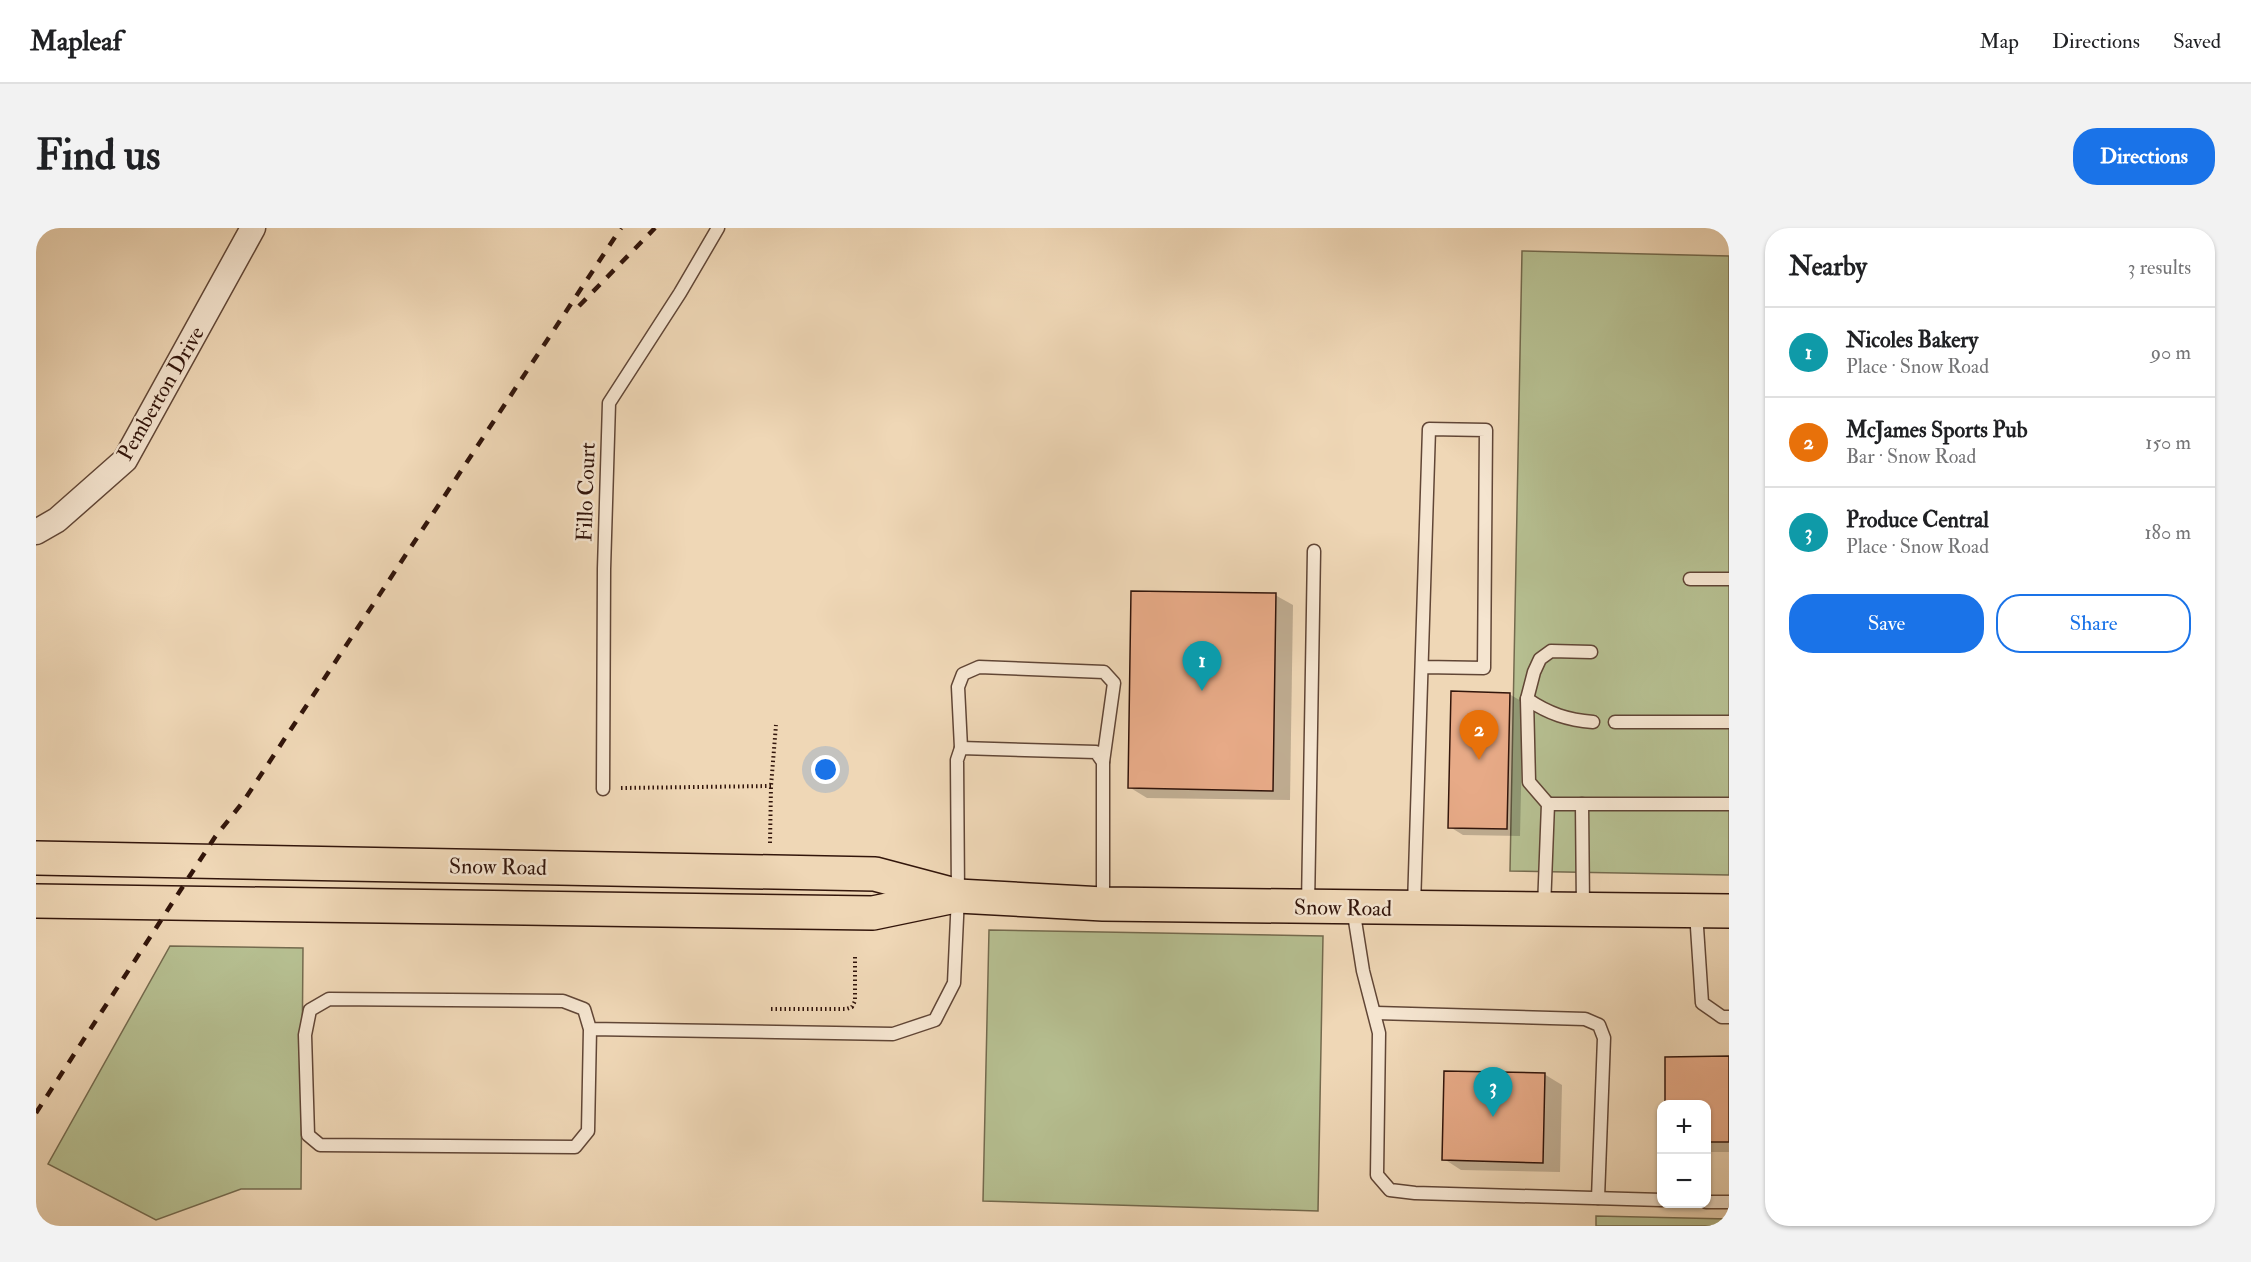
<!DOCTYPE html>
<html lang="en">
<head>
<meta charset="utf-8">
<style>
	:root { --surface:#fff; --page:#f2f2f2; --text:#202124; --muted:#757577; --line:#e0e0e0; --accent:#1a73e8 }
	body { margin:0; font-family:"IM FELL Double Pica",serif; background:var(--page); color:var(--text) }
	.controls { position:absolute; right:18px; bottom:18px; display:grid; overflow:hidden; border-radius:12px; box-shadow:0 2px 4px #0004 }
	.controls button { width:54px; height:54px; display:grid; place-items:center; padding:0; border:0; border-bottom:2px solid var(--line); background:var(--surface); color:var(--text); font:30px sans-serif }
	.you { position:absolute; left:790px; top:542px; width:21px; height:21px; margin:-15px; border:4px solid #fff; border-radius:50%; background:#1a73e8; box-shadow:0 0 0 9px #1a73e833 }
	.badge { display:grid; place-items:center; width:39px; height:39px; border-radius:50%; background:var(--accent); color:#fff; font-size:20px; font-weight:700 }
	.pin { position:absolute; translate:-50% -50px; filter:drop-shadow(0 2px 3px #0008) }
	.pin::after { content:''; position:absolute; top:32px; width:21px; height:18px; background:inherit; clip-path:polygon(0 0,100% 0,50% 100%) }
	.list { margin:0; padding:0; list-style:none }
	h2 { display:flex; justify-content:space-between; align-items:center; height:78px; margin:0; padding:0 24px; font-size:26px }
	h2 small { font-size:20px; font-weight:400; color:var(--muted) }
	.list li { display:grid; grid-template-columns:39px 1fr auto; gap:18px; align-items:center; box-sizing:border-box; height:90px; padding:0 24px; border-top:2px solid var(--line) }
	.list b { display:block; font-size:22px; white-space:nowrap }
	.list p { margin:0; font-size:20px; white-space:nowrap; color:var(--muted) }
	.list em { font-size:20px; font-style:normal; color:var(--muted) }
	.actions { display:flex; gap:12px; padding:18px 24px }
	.actions a { flex:1; padding:14px 0; border:2px solid var(--accent); border-radius:24px; text-align:center; font-size:21px; color:var(--accent) }
	.actions .main { background:var(--accent); color:#fff }
	.map { position:relative; flex:none; width:1693px; height:998px; overflow:hidden; border-radius:24px }
	header { display:flex; align-items:center; gap:36px; box-sizing:border-box; height:84px; padding:0 30px; background:var(--surface); border-bottom:2px solid var(--line) }
	header strong { font-size:28px }
	nav { display:flex; gap:33px; margin-inline-start:auto; font-size:21px }
	.intro { display:flex; align-items:center; justify-content:space-between; box-sizing:border-box; height:144px; padding:0 36px }
	h1 { margin:0; font-size:42px }
	.button { padding:15px 27px; border-radius:24px; background:var(--accent); color:#fff; font-size:21px; font-weight:700 }
	main { display:flex; gap:36px; padding:0 36px }
	aside { flex:1; background:var(--surface); border-radius:24px; box-shadow:0 2px 4px #0004 }
	.map>svg:first-child { display:block }
	.green { fill:#b6bf91; stroke:#746a4e; stroke-width:1.5 }
	.shadow { fill:#0003 }
	.building { fill:#e7aa87; stroke:#32150b; stroke-width:1.5 }
	.lines { fill:none; stroke-linecap:round; stroke-linejoin:round }
	.lane-casing { stroke:#614636; stroke-width:15 }
	.street-casing { stroke:#614636; stroke-width:27 }
	.primary-casing { stroke:#32150b; stroke-width:36 }
	.path { stroke:#32150b; stroke-width:4; stroke-dasharray:1.5 3; stroke-linecap:butt }
	.lane { stroke:#f5e5d0; stroke-width:12 }
	.street { stroke:#f5e5d0; stroke-width:24 }
	.primary { stroke:#efd7b6; stroke-width:33 }
	.rail { stroke:#32150b; stroke-width:4.5; stroke-dasharray:10 10; stroke-linecap:butt }
	.labels { text-anchor:middle; stroke-width:5; stroke-linejoin:round; paint-order:stroke }
	.street-label { font-size:22px; fill:#32150b; stroke:#f5e5d0 }
</style>
</head>
<body>
<header>
<strong>Mapleaf</strong>
<nav><a>Map</a><a>Directions</a><a>Saved</a></nav>
</header>
<div class="intro"><h1>Find us</h1><a class="button">Directions</a></div>
<main>
<div class="map">
<svg width="1693" height="998" viewBox="0 0 1693 998">
	<rect width="100%" height="100%" fill="#efd7b6"/>
	<filter id="stains"><feTurbulence type="fractalNoise" baseFrequency=".00333" numOctaves="4"/><feColorMatrix values="0 0 0 0 .2 0 0 0 0 .09 0 0 0 0 .02 0 0 0 .5 -.17"/></filter>
	<radialGradient id="worn" r=".72"><stop offset=".6" stop-color="#630" stop-opacity="0"/><stop offset="1" stop-color="#630" stop-opacity=".3"/></radialGradient>
	<g class="green">
		<polygon points="1486,23 1693,28 1693,647 1474,643"/>
		<polygon points="953,702 1287,708 1282,983 947,973"/>
		<polygon points="134,718 267,720 265,961 205,961 120,992 12,936"/>
		<polygon points="1560,988 1693,991 1693,998 1560,998"/>
	</g>
	<g class="shadow">
		<polygon points="1239,367 1257,377 1254,572 1111,570 1093,559"/>
		<polygon points="1473,466 1487,474 1484,608 1427,607 1414,599"/>
		<polygon points="1630,830 1693,830 1693,924 1670,924 1670,876 1631,876"/>
		<polygon points="1508,846 1526,857 1524,944 1425,942 1408,931"/>
	</g>
	<g class="building">
		<polygon points="1095,363 1240,365 1237,563 1092,560"/>
		<polygon points="1415,463 1474,465 1471,601 1412,600"/>
		<polygon points="1693,828 1693,914 1670,914 1670,876 1629,876 1629,829"/>
		<polygon points="1408,843 1509,845 1507,935 1406,932"/>
	</g>
	<g class="lines">
		<g class="lane-casing">
			<g id="lane">
				<polyline points="1654,351 1693,351"/>
				<path d="M 1491,471 C 1513,486 1532,492 1557,494"/>
				<polyline points="1579,494 1693,494"/>
				<polyline points="925,520 922,459 927,446 943,439 1068,444 1078,455 1067,534"/>
				<polyline points="567,561 568,341 573,175 644,65 682,0"/>
				<polyline points="1512,576 1693,576"/>
				<polyline points="1546,576 1547,681"/>
				<polyline points="1272,678 1278,323"/>
				<polyline points="1378,678 1393,201 1450,202 1448,440 1387,439"/>
				<polyline points="1317,680 1327,743 1343,805 1341,947 1354,962 1379,965 1626,972"/>
				<polyline points="1508,680 1512,576 1493,554 1491,471 1498,444 1504,431 1515,423 1555,424"/>
				<polyline points="1660,684 1666,775 1686,789 1693,789"/>
				<polyline points="1340,785 1549,791 1563,797 1568,810 1562,970"/>
				<polyline points="554,801 552,903 539,919 284,917 272,907 269,807 274,782 293,771 527,773 548,781 554,801 857,806 899,792 918,755 922,668 921,532 925,520 1060,524 1067,534 1067,675"/>
				<polyline points="1670,974 1693,974"/>
			</g>
		</g>
		<g class="street-casing">
			<polyline id="street" points="0,304 21,292 89,232 217,0"/>
		</g>
		<g class="primary-casing">
			<g id="primary">
				<polyline points="0,630 839,646 922,668 1067,676 1693,683"/>
				<polyline points="0,673 837,685 914,669"/>
			</g>
		</g>
		<g class="path">
			<polyline points="585,560 735,558"/>
			<polyline points="734,615 735,558 740,497"/>
			<polyline points="735,781 810,781 816,779 819,773 819,728"/>
		</g>
		<use href="#lane" class="lane"/>
		<use href="#street" class="street"/>
		<use href="#primary" class="primary"/>
		<g class="rail">
			<polyline points="543,78 619,0"/>
			<polyline points="0,885 179,609 207,574 585,0"/>
		</g>
	</g>
	<g class="labels">
		<g class="street-label">
			<text transform="translate(124 165) rotate(-60)" y="8">Pemberton Drive</text>
			<text transform="translate(549 264) rotate(-88)" y="8">Fillo Court</text>
			<text transform="translate(462 638) rotate(1)" y="8">Snow Road</text>
			<text transform="translate(1307 679) rotate(1)" y="8">Snow Road</text>
		</g>
	</g>
	<rect width="100%" height="100%" filter="url(#stains)"/>
	<rect width="100%" height="100%" fill="url(#worn)"/>
</svg>
<div class="controls">
<button>+</button>
<button>−</button>
</div>
<div class="you"></div>
<div class="pin badge" style="left:1166px;top:463px;background:#0f9aa8">1</div>
<div class="pin badge" style="left:1443px;top:532px;background:#e8710a">2</div>
<div class="pin badge" style="left:1457px;top:889px;background:#0f9aa8">3</div>
</div>
<aside>
<h2>Nearby<small>3 results</small></h2>
<ul class="list">
<li><span class="badge" style="background:#0f9aa8">1</span><div><b>Nicoles Bakery</b><p>Place · Snow Road</p></div><em>90 m</em></li>
<li><span class="badge" style="background:#e8710a">2</span><div><b>McJames Sports Pub</b><p>Bar · Snow Road</p></div><em>150 m</em></li>
<li><span class="badge" style="background:#0f9aa8">3</span><div><b>Produce Central</b><p>Place · Snow Road</p></div><em>180 m</em></li>
</ul>
<div class="actions"><a class="main">Save</a><a>Share</a></div>
</aside>
</main>
</body>
</html>
